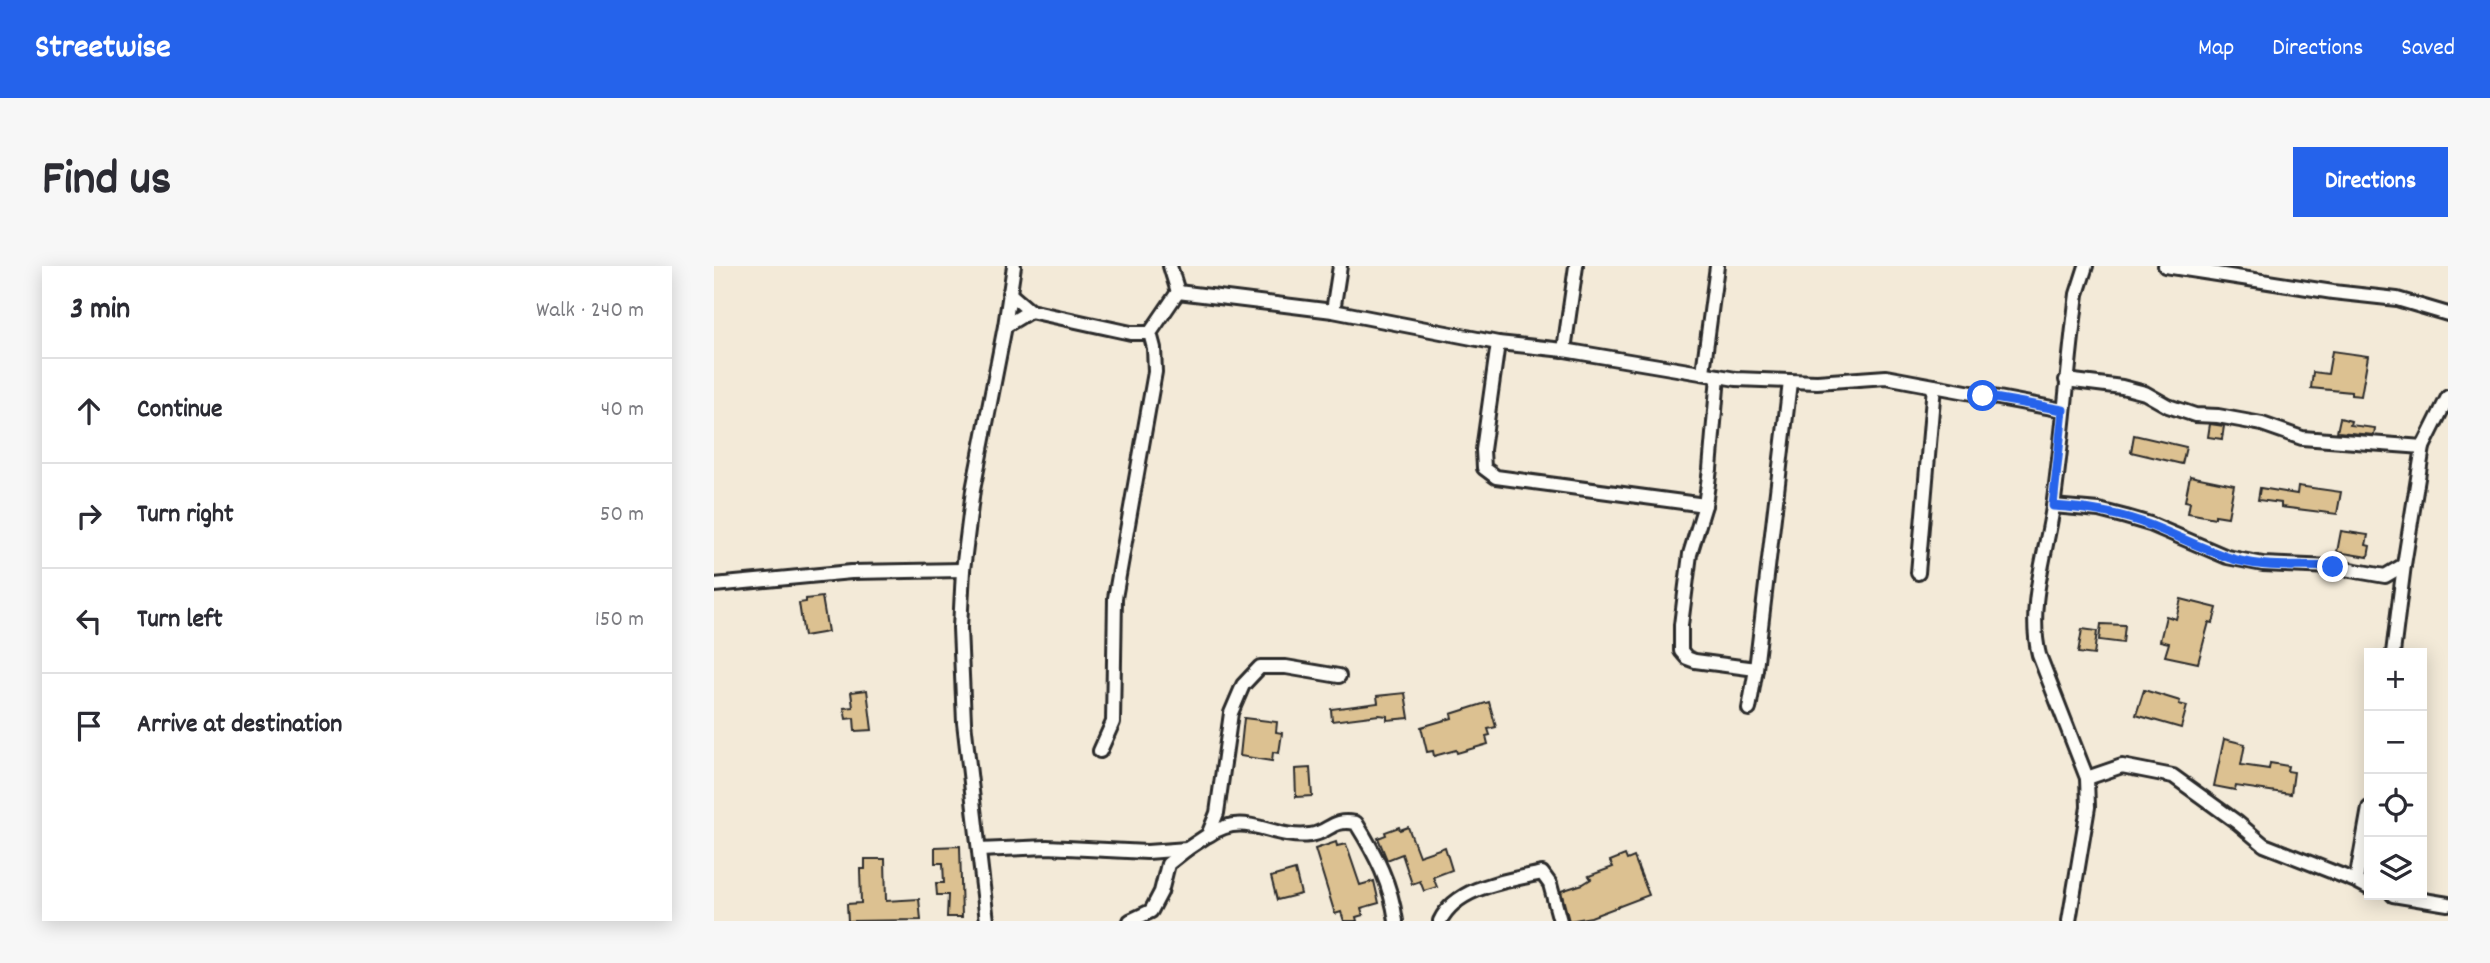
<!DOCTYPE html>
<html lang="en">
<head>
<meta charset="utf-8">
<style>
	:root { --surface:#fff; --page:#f7f7f7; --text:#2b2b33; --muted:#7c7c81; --line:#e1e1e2; --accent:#2563eb }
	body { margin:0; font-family:Dekko,sans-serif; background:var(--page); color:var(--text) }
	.controls { position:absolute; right:21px; bottom:21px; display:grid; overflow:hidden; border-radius:0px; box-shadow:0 4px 18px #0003 }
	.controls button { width:63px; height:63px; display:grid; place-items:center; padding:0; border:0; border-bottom:2px solid var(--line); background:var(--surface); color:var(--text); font:35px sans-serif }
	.stop { position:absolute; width:21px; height:21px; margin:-16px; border:5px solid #2563eb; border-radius:50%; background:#fff }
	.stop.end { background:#2563eb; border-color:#fff; box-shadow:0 2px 7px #0008 }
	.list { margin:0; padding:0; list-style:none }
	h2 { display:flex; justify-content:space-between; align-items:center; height:91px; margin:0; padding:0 28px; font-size:30px }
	h2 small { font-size:23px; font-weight:400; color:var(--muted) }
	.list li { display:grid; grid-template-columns:46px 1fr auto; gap:21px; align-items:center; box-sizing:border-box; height:105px; padding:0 28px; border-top:2px solid var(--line) }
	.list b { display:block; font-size:26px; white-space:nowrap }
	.list em { font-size:23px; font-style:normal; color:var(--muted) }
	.icon { flex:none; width:38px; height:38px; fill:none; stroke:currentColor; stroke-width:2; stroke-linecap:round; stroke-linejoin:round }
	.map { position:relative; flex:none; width:1734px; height:655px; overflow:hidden; border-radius:0px }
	header { display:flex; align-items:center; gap:42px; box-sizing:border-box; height:98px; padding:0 35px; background:var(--accent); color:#fff }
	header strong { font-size:33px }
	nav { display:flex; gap:38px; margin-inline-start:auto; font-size:24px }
	.intro { display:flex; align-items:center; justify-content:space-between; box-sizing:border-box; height:168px; padding:0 42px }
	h1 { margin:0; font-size:49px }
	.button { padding:18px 32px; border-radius:0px; background:var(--accent); color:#fff; font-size:24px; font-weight:700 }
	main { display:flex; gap:42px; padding:0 42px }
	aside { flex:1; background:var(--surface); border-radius:0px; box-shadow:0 4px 18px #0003 }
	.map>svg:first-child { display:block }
	.building { fill:#dcc191; stroke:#2b2b2b; stroke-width:2 }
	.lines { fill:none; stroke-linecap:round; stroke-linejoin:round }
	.minor-casing { stroke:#2b2b2b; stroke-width:18 }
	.minor { stroke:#fdfcf7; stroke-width:12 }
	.route { stroke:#2563eb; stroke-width:9 }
</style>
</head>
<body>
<header>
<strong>Streetwise</strong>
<nav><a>Map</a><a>Directions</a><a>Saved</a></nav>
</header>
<div class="intro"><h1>Find us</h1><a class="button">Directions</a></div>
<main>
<aside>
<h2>3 min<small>Walk · 240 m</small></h2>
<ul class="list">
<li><svg class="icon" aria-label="ahead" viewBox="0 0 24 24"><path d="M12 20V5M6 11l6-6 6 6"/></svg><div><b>Continue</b></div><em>40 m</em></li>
<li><svg class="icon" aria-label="right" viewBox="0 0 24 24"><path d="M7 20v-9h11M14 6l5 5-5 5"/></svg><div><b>Turn right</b></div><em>50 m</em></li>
<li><svg class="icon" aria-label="left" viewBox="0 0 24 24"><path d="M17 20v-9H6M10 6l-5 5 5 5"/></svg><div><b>Turn left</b></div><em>150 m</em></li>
<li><svg class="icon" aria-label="arrive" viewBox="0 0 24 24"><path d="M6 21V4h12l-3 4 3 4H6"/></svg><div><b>Arrive at destination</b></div></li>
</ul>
</aside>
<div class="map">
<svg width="1734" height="655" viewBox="0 0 1734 655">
	<rect width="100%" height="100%" fill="#f3ead8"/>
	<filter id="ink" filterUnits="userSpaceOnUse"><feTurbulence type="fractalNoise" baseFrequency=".0143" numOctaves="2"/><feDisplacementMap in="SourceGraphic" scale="14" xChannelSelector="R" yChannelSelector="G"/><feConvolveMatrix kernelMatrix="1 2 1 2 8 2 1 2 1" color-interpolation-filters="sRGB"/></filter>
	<g filter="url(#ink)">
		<g class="building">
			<polygon points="1618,85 1654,90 1647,130 1637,129 1637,126 1597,122 1599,106 1614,108"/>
			<polygon points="1626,152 1637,155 1636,159 1661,162 1660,169 1623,166"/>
			<polygon points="1496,158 1510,160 1508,173 1494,171"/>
			<polygon points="1420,169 1472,181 1468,198 1417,186"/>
			<polygon points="1476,210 1520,219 1514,251 1501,249 1501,252 1474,247 1476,236 1471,235"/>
			<polygon points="1584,220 1627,226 1623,248 1567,241 1567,237 1544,234 1546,222 1583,228"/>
			<polygon points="1627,265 1654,269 1652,279 1656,280 1654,291 1623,286"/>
			<polygon points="108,331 114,366 90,370 85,337 92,336 92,333"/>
			<polygon points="1467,333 1503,342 1499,357 1495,356 1484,397 1451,390 1455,377 1446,375 1452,350 1462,353"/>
			<polygon points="1387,358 1411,359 1409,377 1385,374"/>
			<polygon points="1368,363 1383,365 1380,389 1364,387"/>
			<polygon points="153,424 158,464 141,465 140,452 132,453 130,442 139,441 137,426"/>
			<polygon points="1430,424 1466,435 1465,438 1473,440 1467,462 1422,449"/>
			<polygon points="691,427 695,452 673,454 673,450 665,449 618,455 617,443 664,437 663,430"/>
			<polygon points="775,436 782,461 774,463 776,469 772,470 774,478 743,487 742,484 720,490 719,485 713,486 707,461 738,452 737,448"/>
			<polygon points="530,452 563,456 562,466 568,467 565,487 559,486 558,495 526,490"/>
			<polygon points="1510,473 1531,478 1527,499 1555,503 1556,497 1574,500 1573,505 1580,506 1577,528 1522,520 1521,524 1500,520"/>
			<polygon points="596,502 598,530 582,531 581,503"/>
			<polygon points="685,561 686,564 694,561 705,590 731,581 738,604 719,611 723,621 710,625 706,615 698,618 688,588 673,594 664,572 672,569 671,566"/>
			<polygon points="622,576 623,580 632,578 646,619 660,615 665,637 647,642 649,649 642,651 643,655 630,655 627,646 621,648 601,583"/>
			<polygon points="246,580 248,651 233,651 234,629 223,629 222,617 230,617 229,597 221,597 221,581"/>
			<polygon points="911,589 913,594 920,591 935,629 877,651 855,655 847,625 869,618 877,613 875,610 899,601 896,595"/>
			<polygon points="151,593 171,593 172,635 205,633 207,654 134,655 133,638 147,637 146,603 151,603"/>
			<polygon points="581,604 587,628 563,634 557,611"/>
		</g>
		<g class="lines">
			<g class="minor-casing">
				<g id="minor">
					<polyline points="456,0 464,26"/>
					<polyline points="1451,0 1619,26 1683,33 1734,48"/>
					<polyline points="464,26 619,45 784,77 850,84 1022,113 1103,116 1172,111 1349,144"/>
					<polyline points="295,27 316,45 417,67 436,67"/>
					<polyline points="619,45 626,0"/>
					<polyline points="291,60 316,45"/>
					<polyline points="784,77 769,184 770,202 782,211 991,239"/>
					<polyline points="850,84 862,0"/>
					<polyline points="989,106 1003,0"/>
					<polyline points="1004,110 996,203 991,239 976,288 967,359 967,385 973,392 981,395 1042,403"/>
					<polyline points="1352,114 1408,121 1431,127 1454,140 1481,149 1504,150 1548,158 1588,172 1709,181"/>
					<polyline points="1339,240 1385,244 1412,251 1436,258 1513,291 1549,298 1619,301 1671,310 1690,299"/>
					<polyline points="1204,307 1220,120"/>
					<polyline points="0,319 137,306 249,304"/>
					<polyline points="1679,387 1690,299 1709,181 1734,131"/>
					<polyline points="1035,443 1042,403 1076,116"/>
					<polyline points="386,485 399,456 401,332 441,106 440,82 436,67 464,26"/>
					<polyline points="1373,512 1408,500 1459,510 1524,557 1550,579 1642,615"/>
					<polyline points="1655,542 1642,615 1655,622"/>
					<path d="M 495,569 C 532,543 557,574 596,569 C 616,567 616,552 642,557 C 662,589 677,618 682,655"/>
					<polyline points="265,584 333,581 433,586 473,583 494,569 503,547 517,447 529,419 546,401 572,401 625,410"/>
					<polyline points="1679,629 1734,638"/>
					<polyline points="273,655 250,456 246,362 249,304 259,224 291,60 300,0"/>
					<polyline points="416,655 437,645 447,626 454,598 473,583"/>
					<path d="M 726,655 C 743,620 793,615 828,607 L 836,618 L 846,655"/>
					<path d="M 1355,655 L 1374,541 L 1373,512 L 1325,389 C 1313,341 1332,289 1339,241 C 1349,170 1354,98 1363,28 L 1372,0"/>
				</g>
			</g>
			<use href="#minor" class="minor"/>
		</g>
	</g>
	<g class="lines" filter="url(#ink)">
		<path class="route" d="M 1269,130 L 1349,144 L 1339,240 C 1373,242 1406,247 1438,260 C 1463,270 1487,282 1513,291 C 1545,303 1585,299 1619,301"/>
	</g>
</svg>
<div class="controls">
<button>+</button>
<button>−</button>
<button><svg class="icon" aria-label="locate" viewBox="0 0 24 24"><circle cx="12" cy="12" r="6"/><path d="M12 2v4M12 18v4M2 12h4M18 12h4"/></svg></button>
<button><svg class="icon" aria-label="layers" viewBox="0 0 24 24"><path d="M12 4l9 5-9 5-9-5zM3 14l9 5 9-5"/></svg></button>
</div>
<div class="stop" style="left:1269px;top:130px"></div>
<div class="stop end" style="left:1619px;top:301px"></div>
</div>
</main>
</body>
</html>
